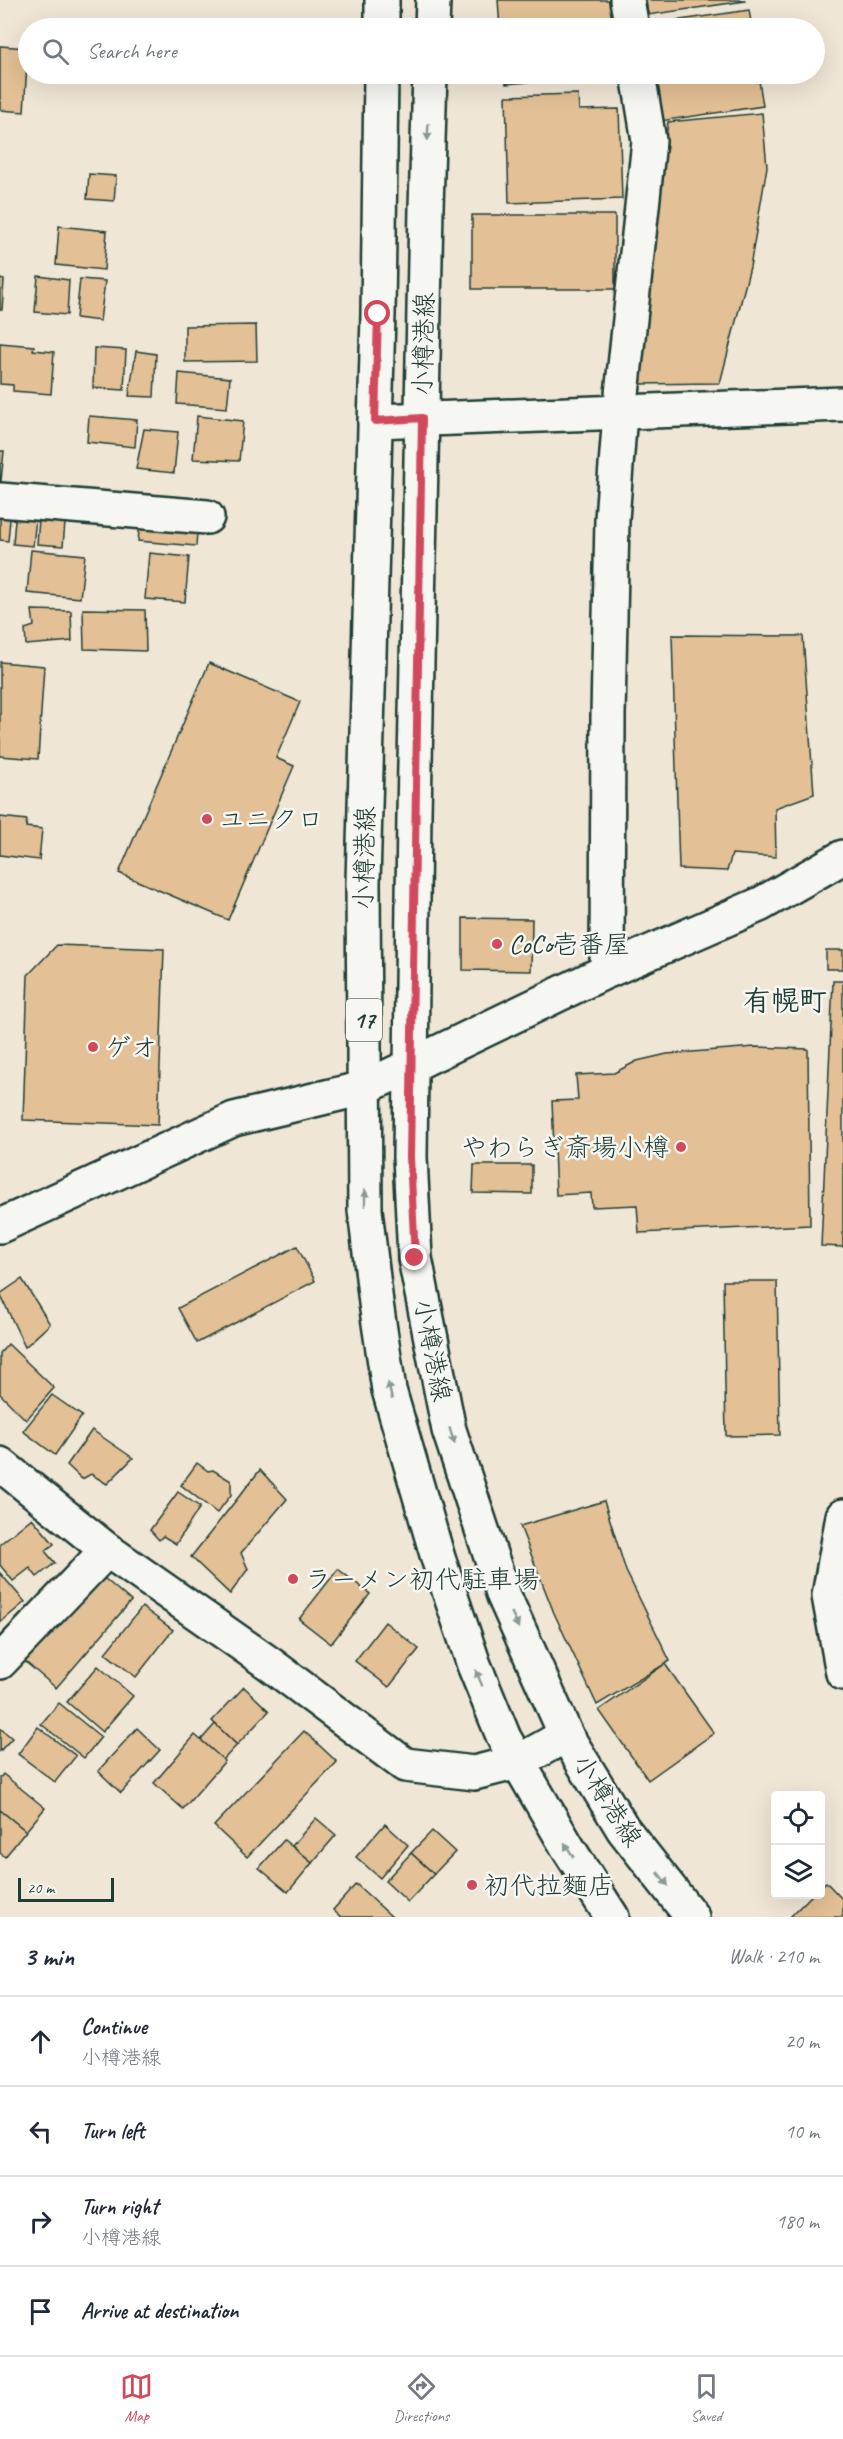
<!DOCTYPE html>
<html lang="en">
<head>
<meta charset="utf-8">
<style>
	:root { --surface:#fff; --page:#f2f2f3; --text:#1f2937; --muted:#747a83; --line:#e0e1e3; --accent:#d1495b }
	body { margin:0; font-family:Caveat,"Klee One",sans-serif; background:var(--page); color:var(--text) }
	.controls { position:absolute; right:18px; bottom:18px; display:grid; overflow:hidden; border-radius:6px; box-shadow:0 6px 24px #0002 }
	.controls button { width:54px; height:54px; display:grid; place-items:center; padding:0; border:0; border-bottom:2px solid var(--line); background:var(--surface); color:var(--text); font:30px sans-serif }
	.scale { position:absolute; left:18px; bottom:15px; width:96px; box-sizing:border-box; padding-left:6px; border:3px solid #1f3d34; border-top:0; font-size:16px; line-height:21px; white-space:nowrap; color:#1f3d34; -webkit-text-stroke:4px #f6f6f2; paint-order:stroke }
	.stop { position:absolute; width:18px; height:18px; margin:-14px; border:4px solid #d1495b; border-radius:50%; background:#fff }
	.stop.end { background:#d1495b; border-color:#fff; box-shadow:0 2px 6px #0008 }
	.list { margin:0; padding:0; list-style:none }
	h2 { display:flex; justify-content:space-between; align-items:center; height:78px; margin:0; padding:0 24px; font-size:26px }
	h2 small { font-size:20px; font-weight:400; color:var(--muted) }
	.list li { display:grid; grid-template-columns:39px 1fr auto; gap:18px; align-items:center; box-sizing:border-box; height:90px; padding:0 24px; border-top:2px solid var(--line) }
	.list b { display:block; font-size:22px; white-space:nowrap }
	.list p { margin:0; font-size:20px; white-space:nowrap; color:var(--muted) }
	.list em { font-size:20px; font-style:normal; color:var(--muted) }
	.icon { flex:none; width:33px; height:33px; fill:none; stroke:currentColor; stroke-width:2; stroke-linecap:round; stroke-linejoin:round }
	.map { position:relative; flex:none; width:843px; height:1917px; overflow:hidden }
	.search { position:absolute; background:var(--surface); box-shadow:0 6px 24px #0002; left:18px; right:18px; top:18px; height:66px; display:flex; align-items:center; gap:15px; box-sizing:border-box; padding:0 21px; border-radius:33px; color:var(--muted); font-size:22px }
	.sheet { height:438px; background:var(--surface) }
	nav { display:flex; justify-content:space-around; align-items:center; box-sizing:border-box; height:84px; border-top:2px solid var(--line); background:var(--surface); font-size:16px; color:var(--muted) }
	nav a { display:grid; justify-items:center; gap:3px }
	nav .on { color:var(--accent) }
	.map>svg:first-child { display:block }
	.building { fill:#e3c095; stroke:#1f3d34; stroke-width:1.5 }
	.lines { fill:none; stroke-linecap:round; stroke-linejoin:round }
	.minor-casing { stroke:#1f3d34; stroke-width:38 }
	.major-casing { stroke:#1f3d34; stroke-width:38 }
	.minor { stroke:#f6f6f2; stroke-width:33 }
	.major { stroke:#f6f6f2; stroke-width:33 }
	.oneway { fill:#8a9a93 }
	.route { stroke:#d1495b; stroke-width:8 }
	.poi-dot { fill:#d1495b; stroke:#f6f6f2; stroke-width:2 }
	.labels { text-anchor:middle; stroke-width:5; stroke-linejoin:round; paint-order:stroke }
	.shield { fill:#f6f6f2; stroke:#60746d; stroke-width:1.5 }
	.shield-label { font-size:24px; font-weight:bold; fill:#1f3d34 }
	.street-label { font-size:26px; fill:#1f3d34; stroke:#f6f6f2 }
	.poi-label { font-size:26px; fill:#1f3d34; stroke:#f6f6f2; text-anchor:start }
	.quarter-label { font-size:28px; font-weight:bold; fill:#1f3d34; stroke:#f6f6f2 }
</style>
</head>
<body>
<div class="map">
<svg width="843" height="1917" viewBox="0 0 843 1917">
	<rect width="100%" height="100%" fill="#f0e6d6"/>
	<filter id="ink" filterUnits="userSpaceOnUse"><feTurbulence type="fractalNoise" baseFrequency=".0167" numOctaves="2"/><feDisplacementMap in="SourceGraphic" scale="12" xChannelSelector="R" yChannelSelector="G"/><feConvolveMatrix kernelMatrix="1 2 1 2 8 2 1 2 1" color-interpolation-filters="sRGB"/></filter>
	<g filter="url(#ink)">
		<g class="building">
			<polygon points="498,0 611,0 614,28 500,28"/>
			<polygon points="646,0 745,0 745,1 648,15"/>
			<polygon points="749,10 752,28 646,28 646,25"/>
			<polygon points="0,46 28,48 24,112 0,110"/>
			<polygon points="505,74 618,74 506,84"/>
			<polygon points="653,74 758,74 763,106 660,121"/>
			<polygon points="578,94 579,110 619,109 622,199 509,203 506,96"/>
			<polygon points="762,113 767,167 750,267 720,383 637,384 668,122"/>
			<polygon points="89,174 116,176 114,201 87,199"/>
			<rect x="472" y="215" width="143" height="74"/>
			<polygon points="59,226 107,231 104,270 56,265"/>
			<polygon points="38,276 69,280 67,315 35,312"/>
			<polygon points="0,279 4,280 2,310 0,310"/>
			<polygon points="80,279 105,281 100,321 76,318"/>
			<polygon points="256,325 257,361 185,362 185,326"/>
			<polygon points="0,343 34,346 33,350 54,352 51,394 13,391 13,385 0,384"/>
			<polygon points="94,348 126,350 124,390 93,388"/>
			<polygon points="136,351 156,354 154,397 129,396"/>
			<polygon points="179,373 230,378 227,408 177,404"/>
			<polygon points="89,416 137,420 135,447 87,442"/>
			<polygon points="197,416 243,421 239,461 193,459"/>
			<polygon points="144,429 178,432 174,473 136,469"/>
			<polygon points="0,451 4,451 1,481 0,481"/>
			<polygon points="0,507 11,508 8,541 0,540"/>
			<polygon points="16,507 37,508 33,546 13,544"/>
			<polygon points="40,508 66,511 63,546 37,544"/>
			<polygon points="141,513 198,518 196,546 138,541"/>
			<polygon points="31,550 85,555 80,598 27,593"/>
			<polygon points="149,553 189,557 185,602 145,599"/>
			<polygon points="83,609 145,610 146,651 84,649"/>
			<polygon points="32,610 71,611 72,641 26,645 25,629 34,626"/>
			<polygon points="672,635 803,636 814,794 775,808 776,857 732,854 727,871 679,869"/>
			<polygon points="0,662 44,666 38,759 0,756"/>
			<polygon points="209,663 300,702 276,758 294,766 228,920 119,873"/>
			<polygon points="0,817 27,820 26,827 42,829 39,860 0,855"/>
			<polygon points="463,918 532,919 531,971 463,970"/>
			<polygon points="57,945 164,949 158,1125 23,1120 28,975"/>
			<rect x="826" y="950" width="17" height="19"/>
			<polygon points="833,981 843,981 843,1247 821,1246"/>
			<polygon points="755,1047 808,1049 810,1225 639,1233 637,1205 592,1207 591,1193 556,1195 552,1101 578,1100 576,1075 614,1073 637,1061 667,1054"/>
			<polygon points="474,1165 532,1165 532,1194 473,1193"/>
			<polygon points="297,1246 315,1281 197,1343 178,1308"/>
			<polygon points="22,1279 50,1324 25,1347 0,1294"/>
			<polygon points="723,1281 777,1281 780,1435 726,1436"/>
			<polygon points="8,1344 54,1388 26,1420 0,1394 0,1353"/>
			<polygon points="52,1395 82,1416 55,1455 23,1431"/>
			<polygon points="92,1430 133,1458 107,1484 91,1474 82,1479 67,1465"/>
			<polygon points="197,1463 208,1471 213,1470 231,1481 231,1495 217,1513 181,1485"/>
			<polygon points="260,1470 287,1499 241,1553 248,1569 230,1594 191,1557"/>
			<polygon points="178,1492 200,1507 176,1544 163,1536 159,1540 150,1530"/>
			<polygon points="604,1501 626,1571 670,1661 597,1705 554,1613 520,1526"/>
			<polygon points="32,1518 54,1544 45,1551 55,1563 37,1577 30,1568 13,1581 0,1565 0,1544"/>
			<polygon points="338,1569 370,1594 331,1644 299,1619"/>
			<polygon points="97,1572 131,1601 56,1688 22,1659"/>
			<polygon points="0,1573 25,1602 0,1623"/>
			<polygon points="142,1607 173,1630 136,1677 105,1653"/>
			<polygon points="385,1622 419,1649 389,1687 355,1661"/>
			<polygon points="665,1664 714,1733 648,1780 599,1710"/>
			<polygon points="98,1666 133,1696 102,1732 67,1702"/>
			<polygon points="244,1687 269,1711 237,1745 212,1721"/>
			<polygon points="59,1703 101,1737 84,1758 41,1724"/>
			<polygon points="215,1724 237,1745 223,1760 201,1740"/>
			<polygon points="38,1727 76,1756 55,1782 18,1754"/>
			<polygon points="0,1728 12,1738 0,1751"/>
			<polygon points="137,1728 160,1750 121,1793 98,1771"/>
			<polygon points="304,1731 337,1762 247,1857 214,1826"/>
			<polygon points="195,1735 225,1761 183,1809 154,1783"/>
			<polygon points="3,1774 45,1808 26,1831 0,1810 0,1778"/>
			<polygon points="0,1810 26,1831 5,1857 0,1853"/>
			<polygon points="316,1818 336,1835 312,1863 292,1846"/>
			<polygon points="385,1824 408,1845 380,1878 356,1857"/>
			<polygon points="432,1831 455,1852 434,1874 411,1853"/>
			<polygon points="284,1840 312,1863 288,1892 259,1868"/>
			<polygon points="411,1853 434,1874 408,1902 385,1881"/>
			<polygon points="826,1882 843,1900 843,1917 790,1917 813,1894 820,1894 820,1887"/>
			<polygon points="356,1884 392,1917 341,1917 333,1910"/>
		</g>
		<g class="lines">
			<g class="minor-casing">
				<g id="minor">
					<polyline points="627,0 632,28"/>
					<polyline points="375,421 843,404"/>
					<polyline points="0,500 207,517"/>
					<polyline points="607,971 608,716 612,519 620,413 649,141 638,74"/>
					<polyline points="0,1226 234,1119 364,1088 607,971 761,904 843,857"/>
					<polyline points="0,1464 107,1550 270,1664 405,1765 474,1773 518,1762 566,1735"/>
					<polyline points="843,1516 829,1596 843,1673"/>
					<polyline points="0,1662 107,1550"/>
				</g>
			</g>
			<g class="major-casing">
				<g id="major">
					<polyline points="382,28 382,0"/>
					<polyline points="432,28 433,0"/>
					<polyline points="381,74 378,314 363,883 365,1210 376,1303 389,1390 438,1558 474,1665 504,1738 568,1848 612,1917"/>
					<polyline points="430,74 426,208 414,814 410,1157 415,1258 449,1430 504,1596 566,1735 623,1829 692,1917"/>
				</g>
			</g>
			<use href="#minor" class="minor"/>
			<use href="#major" class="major"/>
		</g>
		<defs><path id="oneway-solid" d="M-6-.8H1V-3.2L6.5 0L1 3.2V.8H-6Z" transform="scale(1.5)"/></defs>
		<g class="oneway">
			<use href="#oneway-solid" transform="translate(428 132) rotate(92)"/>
			<use href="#oneway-solid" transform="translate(365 1198) rotate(-90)"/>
			<use href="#oneway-solid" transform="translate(390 1391) rotate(-103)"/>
			<use href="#oneway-solid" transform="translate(452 1436) rotate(73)"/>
			<use href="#oneway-solid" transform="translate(515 1620) rotate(66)"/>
			<use href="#oneway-solid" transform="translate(479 1678) rotate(-112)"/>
			<use href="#oneway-solid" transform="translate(569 1850) rotate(-122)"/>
			<use href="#oneway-solid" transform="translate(663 1879) rotate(52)"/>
		</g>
	</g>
	<g class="lines" filter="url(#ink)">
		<polyline class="route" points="378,314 375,421 422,418 410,1157 415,1258"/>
	</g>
	<g class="poi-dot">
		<circle cx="207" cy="819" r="6"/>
		<circle cx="497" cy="944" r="6"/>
		<circle cx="93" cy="1047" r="6"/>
		<circle cx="681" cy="1147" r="6"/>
		<circle cx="293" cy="1579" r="6"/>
		<circle cx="472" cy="1885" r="6"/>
	</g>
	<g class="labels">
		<rect class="shield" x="346" y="999" width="36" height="42" rx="4.5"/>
		<g class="shield-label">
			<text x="364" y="1028">17</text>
		</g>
		<g class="street-label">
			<text transform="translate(423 344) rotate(-89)" y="9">小樽港線</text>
			<text transform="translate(364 858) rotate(-89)" y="9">小樽港線</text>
			<text transform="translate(433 1350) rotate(79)" y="9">小樽港線</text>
			<text transform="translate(608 1800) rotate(57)" y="9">小樽港線</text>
		</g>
		<g class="poi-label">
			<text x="219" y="828">ユニクロ</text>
			<text x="509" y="953">CoCo壱番屋</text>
			<text x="105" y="1056">ゲオ</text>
			<text x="669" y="1156" text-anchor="end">やわらぎ斎場小樽</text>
			<text x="305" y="1588">ラーメン初代駐車場</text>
			<text x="484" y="1894">初代拉麵店</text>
		</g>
		<g class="quarter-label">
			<text x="785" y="1010">有幌町</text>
		</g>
	</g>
</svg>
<div class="controls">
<button><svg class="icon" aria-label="locate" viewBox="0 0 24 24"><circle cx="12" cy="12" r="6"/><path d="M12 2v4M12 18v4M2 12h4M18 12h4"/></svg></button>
<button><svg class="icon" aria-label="layers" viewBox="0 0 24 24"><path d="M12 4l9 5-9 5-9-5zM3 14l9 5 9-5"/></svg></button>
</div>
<div class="scale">20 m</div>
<div class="stop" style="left:378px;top:314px"></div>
<div class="stop end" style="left:415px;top:1258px"></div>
<div class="search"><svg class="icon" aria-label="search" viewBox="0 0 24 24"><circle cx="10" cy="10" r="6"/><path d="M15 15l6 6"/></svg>Search here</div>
</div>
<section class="sheet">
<h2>3 min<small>Walk · 210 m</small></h2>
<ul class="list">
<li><svg class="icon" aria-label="ahead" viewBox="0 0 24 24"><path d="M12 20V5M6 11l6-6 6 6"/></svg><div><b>Continue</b><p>小樽港線</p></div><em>20 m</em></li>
<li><svg class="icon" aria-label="left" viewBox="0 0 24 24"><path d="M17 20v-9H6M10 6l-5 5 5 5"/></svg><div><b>Turn left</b></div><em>10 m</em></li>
<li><svg class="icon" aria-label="right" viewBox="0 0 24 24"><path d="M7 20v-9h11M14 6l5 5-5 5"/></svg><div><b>Turn right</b><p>小樽港線</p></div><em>180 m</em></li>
<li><svg class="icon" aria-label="arrive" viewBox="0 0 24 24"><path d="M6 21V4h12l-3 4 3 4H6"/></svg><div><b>Arrive at destination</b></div></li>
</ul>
</section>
<nav>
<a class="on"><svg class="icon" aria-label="map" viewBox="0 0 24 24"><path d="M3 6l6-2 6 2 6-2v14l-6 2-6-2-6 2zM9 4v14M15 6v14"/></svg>Map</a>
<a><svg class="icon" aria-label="directions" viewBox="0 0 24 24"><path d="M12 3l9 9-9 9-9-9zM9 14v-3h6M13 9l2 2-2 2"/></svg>Directions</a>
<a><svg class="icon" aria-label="saved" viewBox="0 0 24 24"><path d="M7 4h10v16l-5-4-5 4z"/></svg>Saved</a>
</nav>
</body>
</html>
